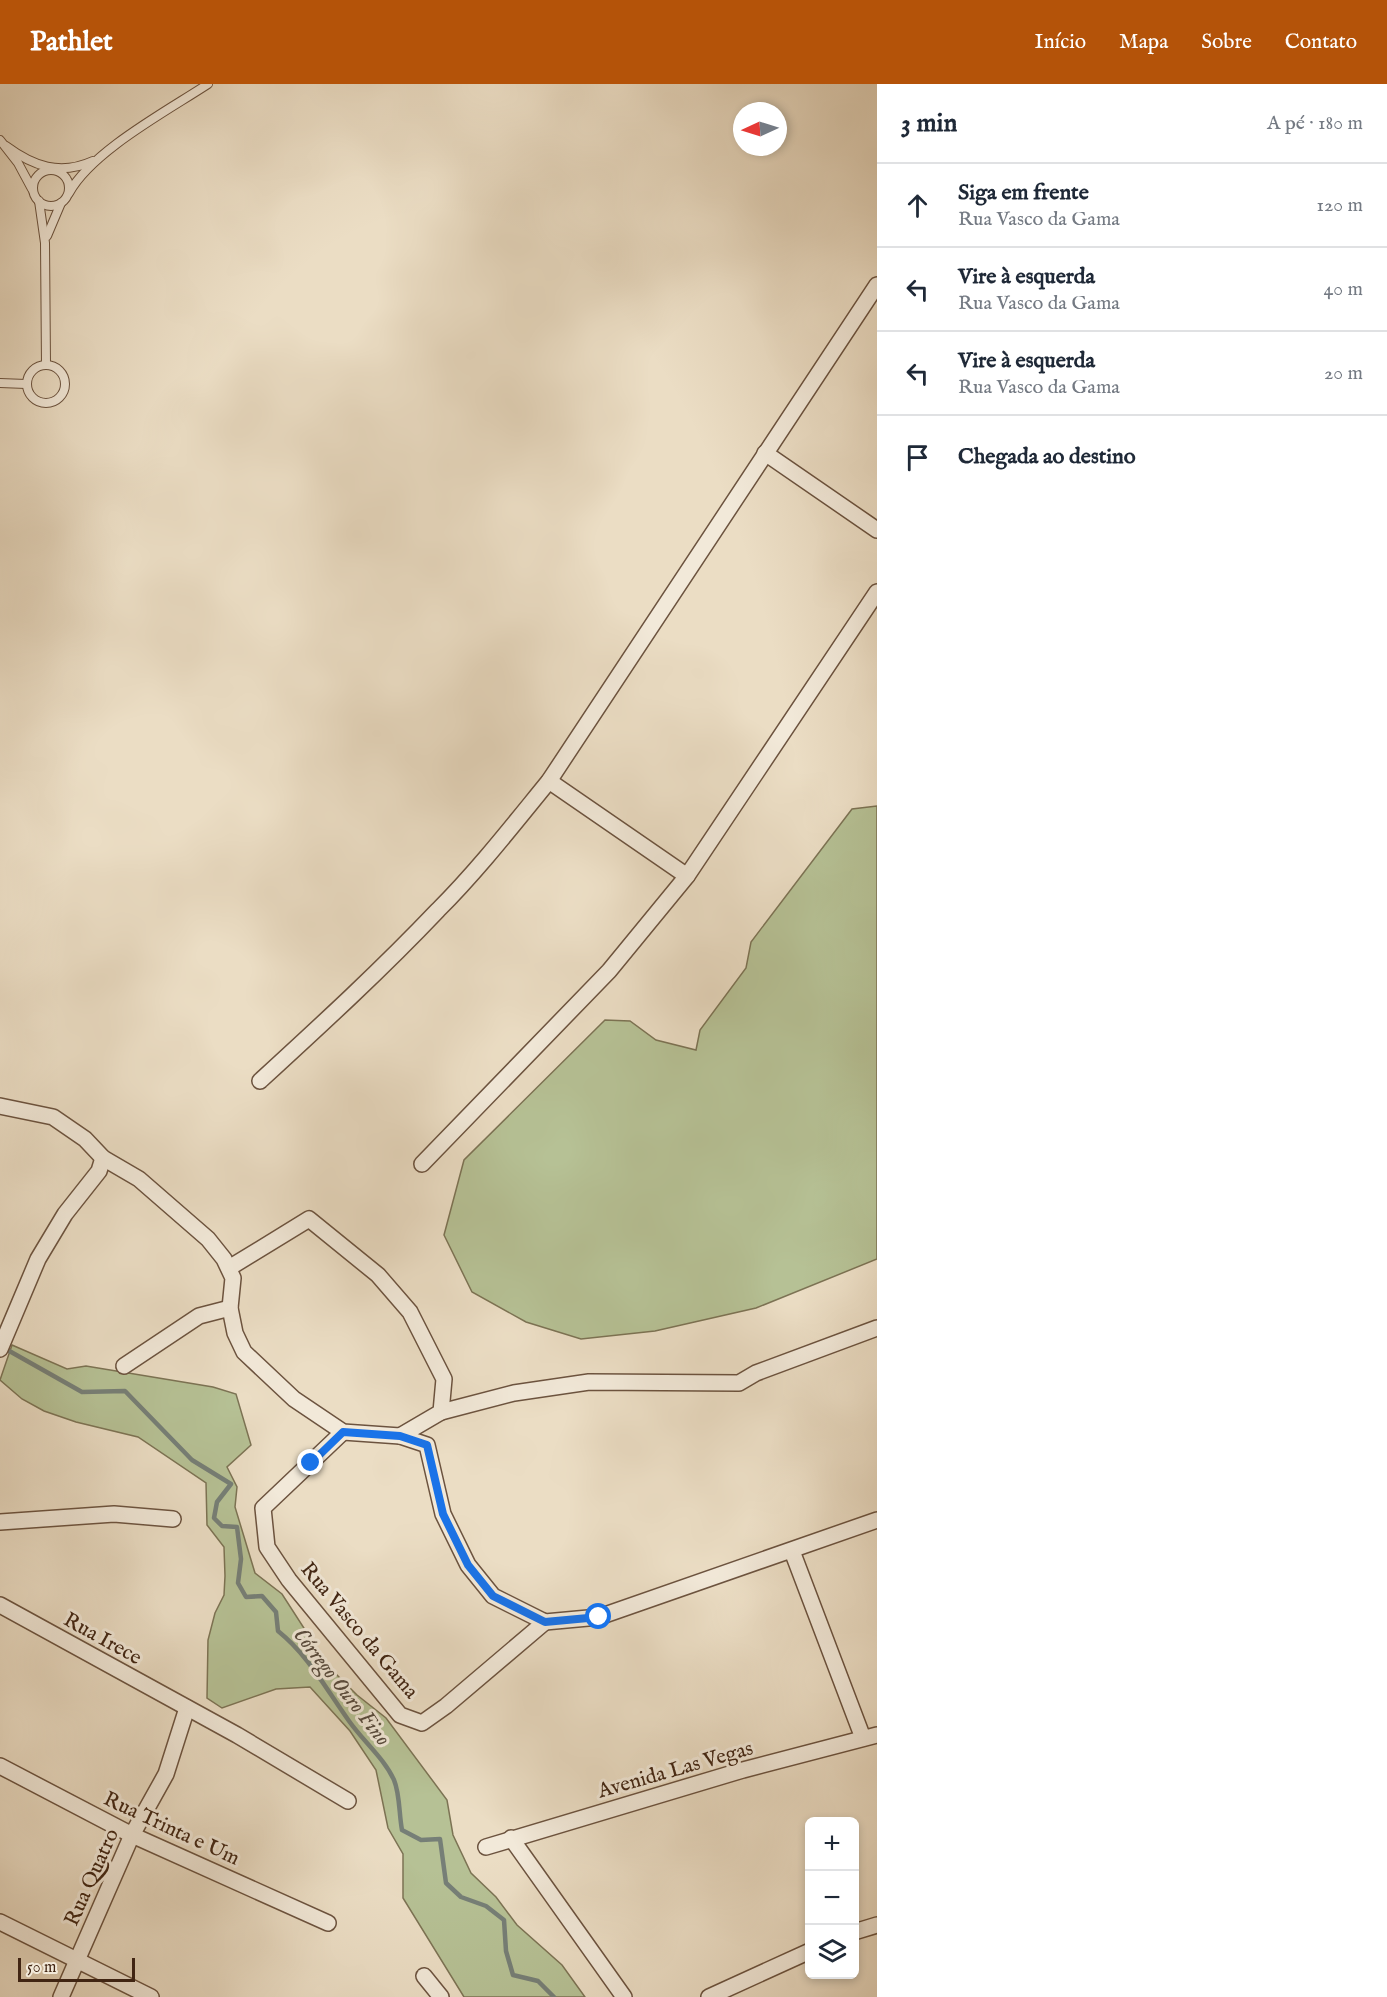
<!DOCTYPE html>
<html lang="pt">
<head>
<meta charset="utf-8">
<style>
	:root { --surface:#fff; --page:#f2f2f3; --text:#1f2937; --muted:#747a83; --line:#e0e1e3; --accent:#b45309 }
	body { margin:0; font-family:"IM FELL English",serif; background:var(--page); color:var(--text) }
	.controls { position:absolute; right:18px; bottom:18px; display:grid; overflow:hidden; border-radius:9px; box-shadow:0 3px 9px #0003 }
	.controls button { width:54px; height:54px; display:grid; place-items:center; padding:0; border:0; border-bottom:2px solid var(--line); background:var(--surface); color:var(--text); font:30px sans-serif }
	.compass { position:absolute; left:733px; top:18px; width:54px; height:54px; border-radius:50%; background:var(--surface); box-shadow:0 3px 9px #0003; rotate:266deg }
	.scale { position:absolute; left:18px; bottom:15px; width:117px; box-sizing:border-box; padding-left:6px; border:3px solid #412513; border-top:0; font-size:16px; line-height:21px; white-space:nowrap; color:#412513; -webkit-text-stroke:4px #f2e9d9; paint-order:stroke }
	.stop { position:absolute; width:18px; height:18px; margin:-14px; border:4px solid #1a73e8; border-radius:50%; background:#fff }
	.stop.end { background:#1a73e8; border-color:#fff; box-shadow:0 2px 6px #0008 }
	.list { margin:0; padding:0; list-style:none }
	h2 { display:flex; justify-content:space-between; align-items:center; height:78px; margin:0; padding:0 24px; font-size:26px }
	h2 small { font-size:20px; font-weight:400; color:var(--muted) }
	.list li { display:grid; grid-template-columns:39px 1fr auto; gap:18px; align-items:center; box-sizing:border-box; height:84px; padding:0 24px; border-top:2px solid var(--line) }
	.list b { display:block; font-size:22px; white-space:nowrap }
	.list p { margin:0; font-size:20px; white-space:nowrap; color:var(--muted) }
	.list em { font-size:20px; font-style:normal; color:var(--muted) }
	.icon { flex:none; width:33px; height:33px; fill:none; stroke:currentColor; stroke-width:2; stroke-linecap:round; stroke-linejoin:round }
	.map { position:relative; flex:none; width:877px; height:1913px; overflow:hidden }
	header { display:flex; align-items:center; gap:36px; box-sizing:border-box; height:84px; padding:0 30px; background:var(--accent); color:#fff }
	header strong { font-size:28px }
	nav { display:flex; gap:33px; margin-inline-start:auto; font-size:21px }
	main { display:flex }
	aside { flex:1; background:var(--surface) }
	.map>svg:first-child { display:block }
	.green { fill:#b6c195; stroke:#7c7354; stroke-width:1.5 }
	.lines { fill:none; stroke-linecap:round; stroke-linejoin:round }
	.stream { stroke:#767f77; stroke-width:4.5 }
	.service-casing { stroke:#6c533f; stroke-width:10 }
	.minor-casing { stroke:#6c533f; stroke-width:18 }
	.service { stroke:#f2e9d9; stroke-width:8 }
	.minor { stroke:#f2e9d9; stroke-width:15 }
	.route { stroke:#1a73e8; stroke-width:8 }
	.labels { text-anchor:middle; stroke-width:6; stroke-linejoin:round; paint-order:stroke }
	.street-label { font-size:21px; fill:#412513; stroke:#f2e9d9 }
	.water-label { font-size:22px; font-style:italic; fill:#574a3d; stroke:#f2e9d9 }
</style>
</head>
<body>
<header>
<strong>Pathlet</strong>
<nav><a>Início</a><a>Mapa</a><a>Sobre</a><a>Contato</a></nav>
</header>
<main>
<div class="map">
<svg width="877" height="1913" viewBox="0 0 877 1913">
	<rect width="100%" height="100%" fill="#ebddc4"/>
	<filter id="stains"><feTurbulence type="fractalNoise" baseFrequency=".00333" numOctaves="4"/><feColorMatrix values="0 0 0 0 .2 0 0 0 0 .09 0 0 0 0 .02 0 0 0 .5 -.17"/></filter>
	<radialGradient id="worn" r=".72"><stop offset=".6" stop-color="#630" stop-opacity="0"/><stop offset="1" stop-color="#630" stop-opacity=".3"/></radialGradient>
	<g class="green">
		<polygon points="877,722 877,1175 756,1224 655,1247 581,1255 526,1238 472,1208 444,1151 464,1076 605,936 630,937 656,956 696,966 700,946 746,884 751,858 852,725"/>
		<polygon points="12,1261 67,1285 86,1282 213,1303 236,1310 251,1361 227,1383 237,1403 235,1423 255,1489 282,1510 329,1583 357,1611 386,1634 447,1716 453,1751 471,1789 496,1813 517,1841 562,1881 585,1913 464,1913 403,1814 403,1770 388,1744 376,1686 350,1647 310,1603 276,1605 222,1624 207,1614 208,1556 215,1529 224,1511 225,1492 224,1463 207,1441 206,1399 138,1353 76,1338 44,1327 22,1315 0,1296"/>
	</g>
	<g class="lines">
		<path class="stream" d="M 4,1264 L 82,1308 L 125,1307 L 192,1376 L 231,1400 L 217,1418 L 214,1434 L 222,1442 L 237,1443 L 241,1475 L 238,1499 L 246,1513 L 262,1512 L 276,1528 L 278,1547 C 309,1572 326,1605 349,1637 C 363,1657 384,1674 394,1696 C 400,1710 399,1731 402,1746 L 421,1756 L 440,1755 L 446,1799 L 461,1813 L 486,1822 L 504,1836 L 506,1867 L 513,1891 L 538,1897 L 554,1913"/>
		<g class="service-casing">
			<g id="service">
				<polyline points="0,56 18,79 32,105"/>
				<path d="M 6,62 C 33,82 60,92 93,77"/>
				<circle cx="51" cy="104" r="18"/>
				<path d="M 69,109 C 92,67 167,27 208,0"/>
				<polyline points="39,117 45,159 46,281"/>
				<polyline points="47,152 61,119"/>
				<circle cx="46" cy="300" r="19"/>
				<polyline points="0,299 26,300"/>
			</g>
		</g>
		<g class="minor-casing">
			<g id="minor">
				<polyline points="765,369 877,446"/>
				<polyline points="549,697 687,792"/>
				<path d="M 260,997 C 321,941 381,886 438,826 C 478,786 513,741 549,697 L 877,201"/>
				<polyline points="0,1022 53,1033 85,1055 103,1074 139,1095 208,1155 224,1175 233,1194 230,1224 235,1249 244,1268 294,1315 343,1348 400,1352 427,1361 443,1430 468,1481 493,1512 545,1538 599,1533 877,1436"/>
				<polyline points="422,1080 609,887 687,792 877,508"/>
				<polyline points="229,1184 309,1135 378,1191 410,1228 444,1295 441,1328 400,1352"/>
				<polyline points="0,1265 38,1175 65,1130 99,1087 103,1074"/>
				<polyline points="124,1282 199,1232 230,1224"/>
				<polyline points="441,1328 514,1309 589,1298 739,1299 756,1289 877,1244"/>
				<polyline points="343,1348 263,1424 267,1463 289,1496 400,1631 422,1639 446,1622 545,1538"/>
				<polyline points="0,1438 114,1430 173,1435"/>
				<polyline points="792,1467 863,1654"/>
				<polyline points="0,1521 237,1651 348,1717"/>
				<polyline points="0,1682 132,1751 328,1839"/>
				<polyline points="511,1754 624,1913"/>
				<polyline points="486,1763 743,1686 877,1651"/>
				<polyline points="0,1838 151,1913"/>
				<polyline points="854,1848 877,1841"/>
				<polyline points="424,1892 441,1913"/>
				<polyline points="61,1913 132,1751 166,1690 187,1624"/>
				<polyline points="709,1913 810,1867"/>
			</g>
		</g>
		<use href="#service" class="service"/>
		<use href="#minor" class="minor"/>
	</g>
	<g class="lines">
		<polyline class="route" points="311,1379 343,1348 400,1352 427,1361 443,1430 468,1481 493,1512 545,1538 599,1533"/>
	</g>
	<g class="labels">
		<g class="street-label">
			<text transform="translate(360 1546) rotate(50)" y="7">Rua Vasco da Gama</text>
			<text transform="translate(103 1554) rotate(29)" y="7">Rua Irece</text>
			<text transform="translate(675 1685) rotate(-16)" y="7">Avenida Las Vegas</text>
			<text transform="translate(172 1744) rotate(25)" y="7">Rua Trinta e Um</text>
			<text transform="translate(91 1793) rotate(-66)" y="7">Rua Quatro</text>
		</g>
		<g class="water-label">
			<text transform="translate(343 1602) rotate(52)" y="8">Córrego Ouro Fino</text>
		</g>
	</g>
	<rect width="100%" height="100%" filter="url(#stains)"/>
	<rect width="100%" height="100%" fill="url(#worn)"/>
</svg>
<div class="controls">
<button>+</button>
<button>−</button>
<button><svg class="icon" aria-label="layers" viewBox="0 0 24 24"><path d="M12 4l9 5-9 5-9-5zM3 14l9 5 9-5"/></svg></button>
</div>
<svg class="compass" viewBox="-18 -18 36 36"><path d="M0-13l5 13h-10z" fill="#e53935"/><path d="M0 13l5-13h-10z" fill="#747a83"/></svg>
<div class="scale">50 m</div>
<div class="stop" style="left:599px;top:1533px"></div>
<div class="stop end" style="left:311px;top:1379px"></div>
</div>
<aside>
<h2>3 min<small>A pé · 180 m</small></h2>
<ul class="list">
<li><svg class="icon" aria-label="ahead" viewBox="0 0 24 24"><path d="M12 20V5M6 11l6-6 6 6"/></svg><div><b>Siga em frente</b><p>Rua Vasco da Gama</p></div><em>120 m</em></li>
<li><svg class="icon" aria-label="left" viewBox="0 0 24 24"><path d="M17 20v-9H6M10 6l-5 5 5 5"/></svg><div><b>Vire à esquerda</b><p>Rua Vasco da Gama</p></div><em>40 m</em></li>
<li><svg class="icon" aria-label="left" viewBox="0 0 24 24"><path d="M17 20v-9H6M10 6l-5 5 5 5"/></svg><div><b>Vire à esquerda</b><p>Rua Vasco da Gama</p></div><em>20 m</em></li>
<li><svg class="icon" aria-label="arrive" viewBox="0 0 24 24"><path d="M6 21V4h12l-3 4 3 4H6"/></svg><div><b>Chegada ao destino</b></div></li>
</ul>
</aside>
</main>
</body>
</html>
